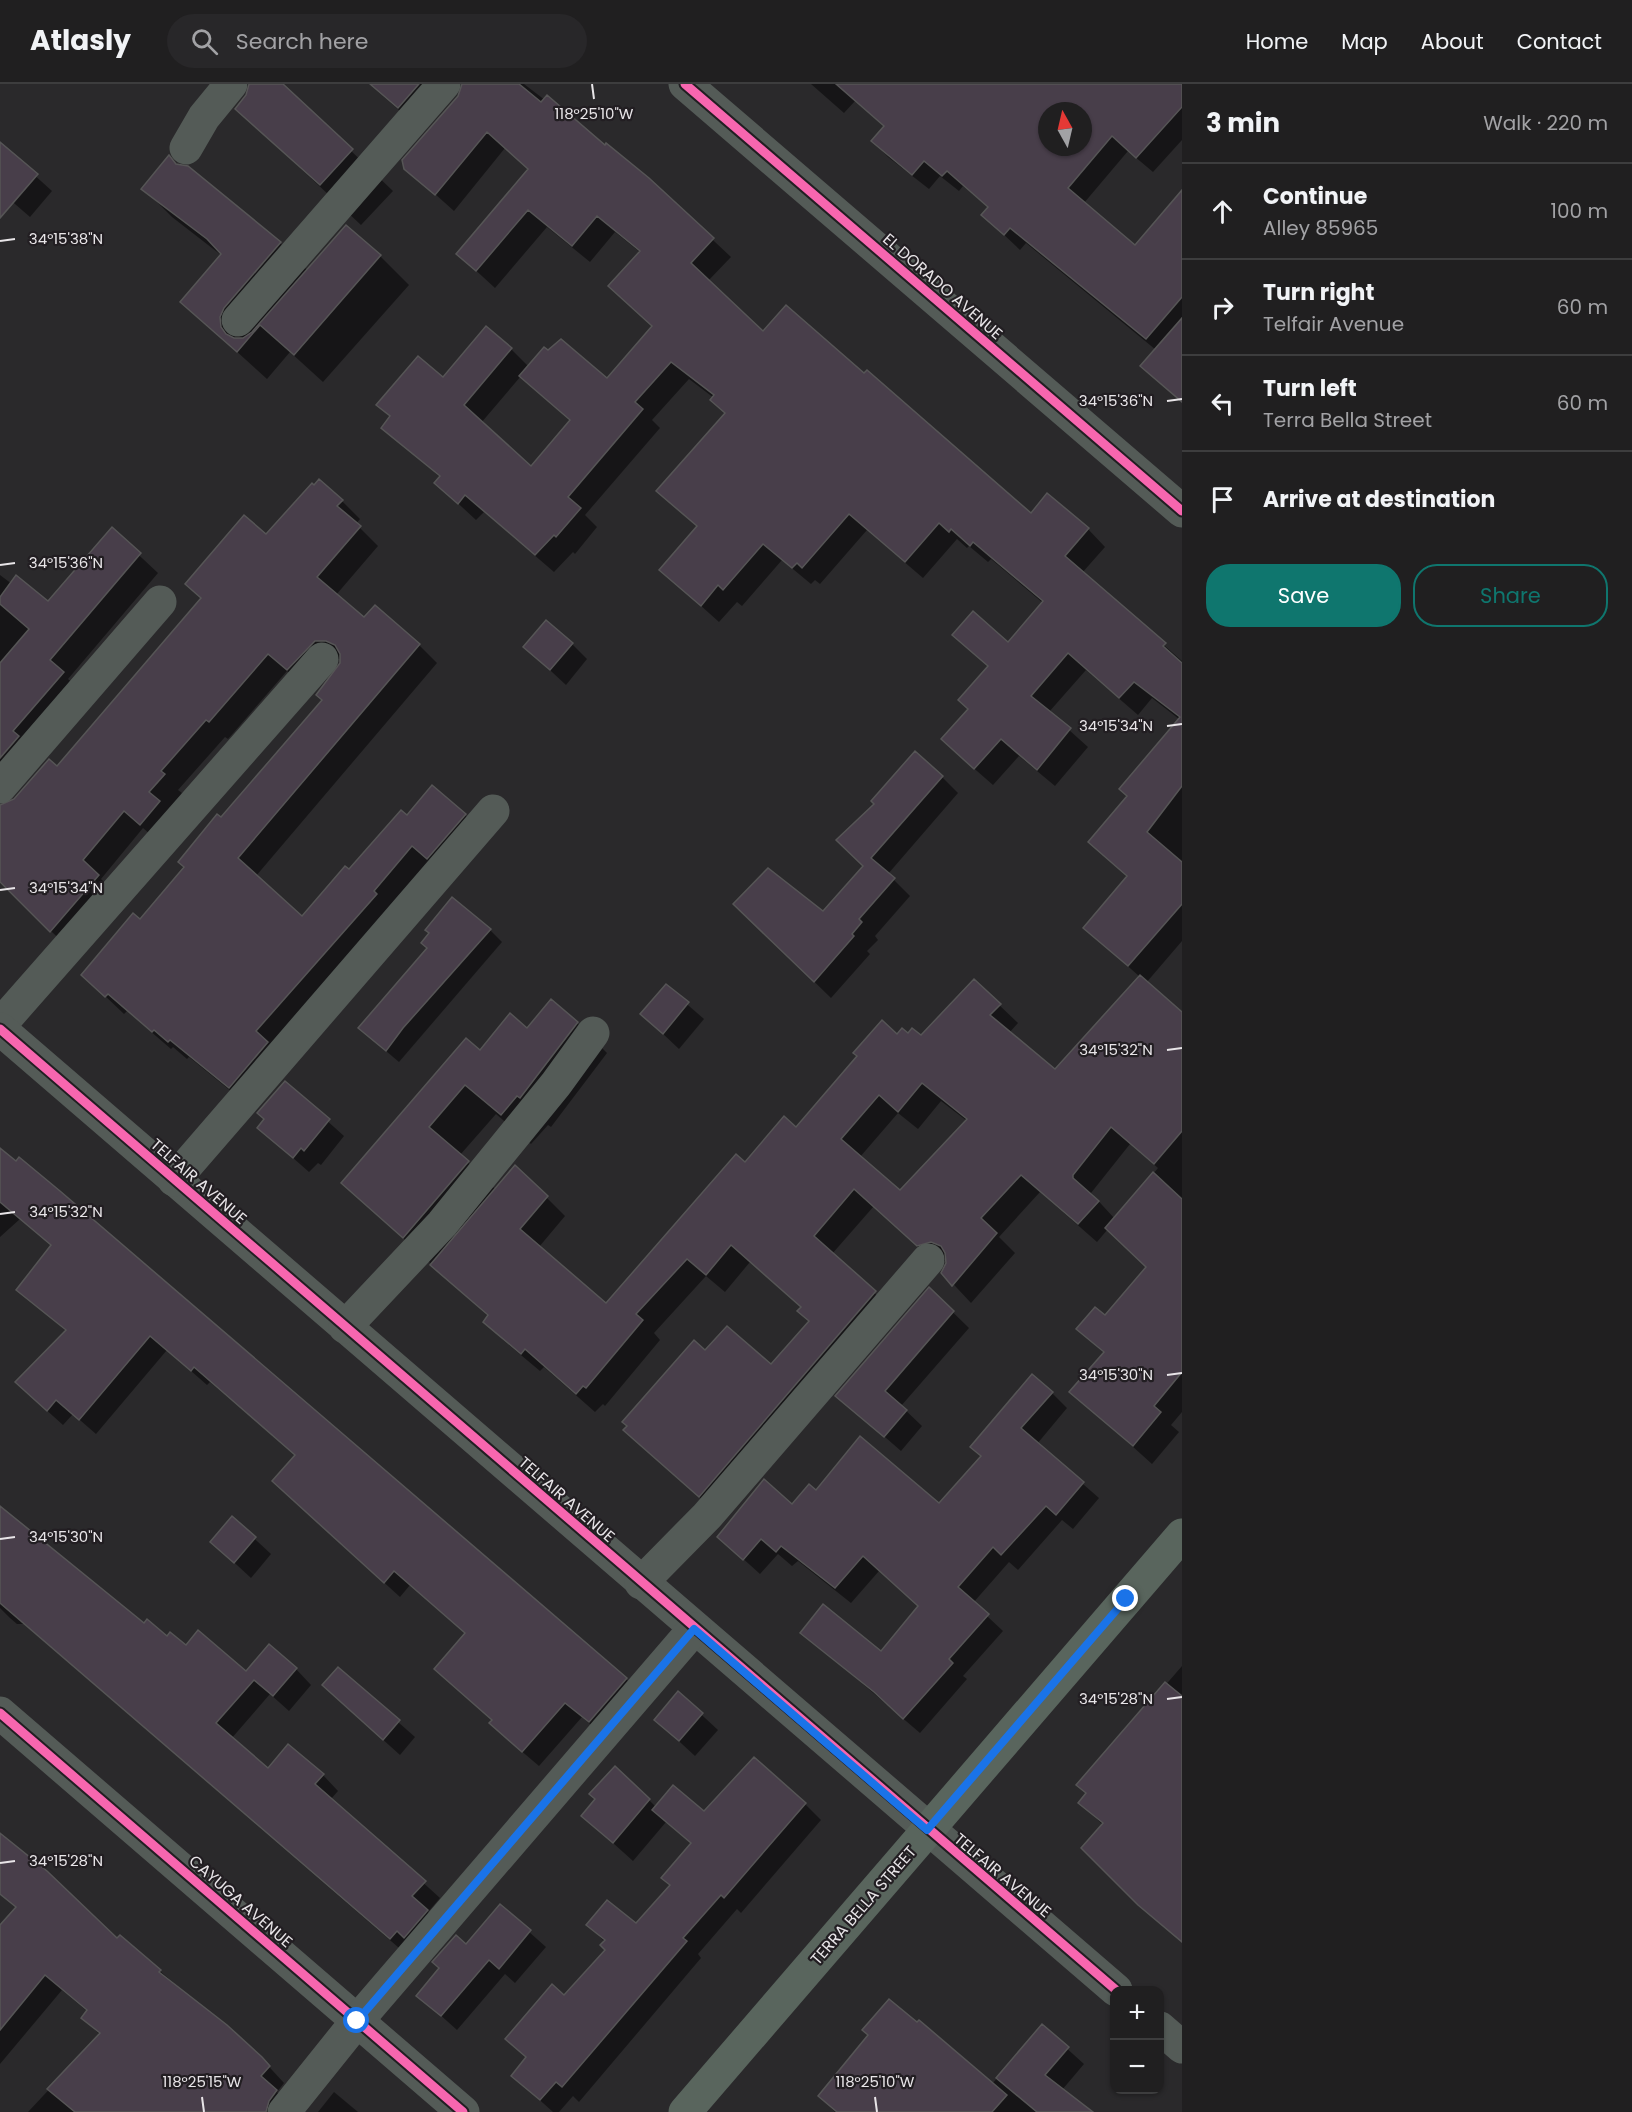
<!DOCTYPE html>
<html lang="en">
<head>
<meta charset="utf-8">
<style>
	:root { --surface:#201f20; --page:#282729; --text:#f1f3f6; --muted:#a2a2a5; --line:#3d3d3e; --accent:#0f766e }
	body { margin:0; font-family:Poppins,sans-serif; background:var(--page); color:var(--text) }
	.controls { position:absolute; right:18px; bottom:18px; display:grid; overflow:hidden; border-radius:12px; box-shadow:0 2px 4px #0004 }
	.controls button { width:54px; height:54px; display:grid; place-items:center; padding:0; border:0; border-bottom:2px solid var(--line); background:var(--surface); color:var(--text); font:30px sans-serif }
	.compass { position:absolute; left:1038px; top:18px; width:54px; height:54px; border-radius:50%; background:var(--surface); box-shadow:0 2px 4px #0004; rotate:352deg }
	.stop { position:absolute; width:18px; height:18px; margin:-14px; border:4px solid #1a73e8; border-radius:50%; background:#fff }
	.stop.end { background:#1a73e8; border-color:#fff; box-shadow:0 2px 6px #0008 }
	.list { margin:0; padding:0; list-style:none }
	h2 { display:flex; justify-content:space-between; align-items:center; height:78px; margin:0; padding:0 24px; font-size:26px }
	h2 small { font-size:20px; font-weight:400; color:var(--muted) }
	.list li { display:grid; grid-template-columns:39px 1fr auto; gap:18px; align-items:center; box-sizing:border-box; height:96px; padding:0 24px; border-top:2px solid var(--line) }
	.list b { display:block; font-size:22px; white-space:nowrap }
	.list p { margin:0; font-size:20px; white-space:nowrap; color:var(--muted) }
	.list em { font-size:20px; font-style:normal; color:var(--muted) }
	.actions { display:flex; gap:12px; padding:18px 24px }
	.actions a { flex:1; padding:14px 0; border:2px solid var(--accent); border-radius:24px; text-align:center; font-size:21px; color:var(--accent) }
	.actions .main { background:var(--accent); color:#fff }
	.icon { flex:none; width:33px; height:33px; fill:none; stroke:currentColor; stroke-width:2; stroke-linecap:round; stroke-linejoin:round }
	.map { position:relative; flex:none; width:1182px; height:2028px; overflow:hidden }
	header { display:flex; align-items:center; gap:36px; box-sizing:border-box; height:84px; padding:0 30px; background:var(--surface); border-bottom:2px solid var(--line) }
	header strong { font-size:28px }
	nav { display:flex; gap:33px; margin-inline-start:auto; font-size:21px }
	.search { width:420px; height:54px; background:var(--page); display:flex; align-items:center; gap:15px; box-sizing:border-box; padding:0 21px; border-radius:33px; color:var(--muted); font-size:22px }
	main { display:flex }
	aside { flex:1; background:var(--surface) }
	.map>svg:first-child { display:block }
	.shadow { fill:#0007; fill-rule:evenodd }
	.building { fill:#483e4a; stroke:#565556; stroke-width:1.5; fill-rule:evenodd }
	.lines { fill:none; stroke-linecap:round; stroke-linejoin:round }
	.minor { stroke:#545b57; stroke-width:33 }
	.major { stroke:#59655d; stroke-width:33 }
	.cycleway-casing { stroke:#221e22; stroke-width:13 }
	.cycleway { stroke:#f766af; stroke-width:9 }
	.route { stroke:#1a73e8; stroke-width:8 }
	.ticks { fill:none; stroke:#e8e5e8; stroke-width:2 }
	.labels { text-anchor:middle; stroke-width:4.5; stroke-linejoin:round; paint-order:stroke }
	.street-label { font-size:16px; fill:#e8e5e8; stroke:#221e22 }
	.ticks-label { font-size:15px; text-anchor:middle; fill:#e8e5e8; stroke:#221e22; stroke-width:4.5; stroke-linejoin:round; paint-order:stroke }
</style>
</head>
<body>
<header>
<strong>Atlasly</strong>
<div class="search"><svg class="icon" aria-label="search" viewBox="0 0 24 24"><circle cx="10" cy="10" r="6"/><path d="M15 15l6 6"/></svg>Search here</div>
<nav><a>Home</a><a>Map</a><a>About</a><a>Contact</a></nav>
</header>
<main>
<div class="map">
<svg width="1182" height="2028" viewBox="0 0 1182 2028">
	<rect width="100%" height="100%" fill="#2a292b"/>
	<g class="shadow">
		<polygon points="245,0 281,0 393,107 361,141 237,25 250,4"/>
		<polygon points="369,0 425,0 422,46"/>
		<path d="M 463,0 L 524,0 L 648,95 L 731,173 L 708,197 L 763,250 L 1031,431 L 1088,445 L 1105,463 L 1082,489 L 1182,577 L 1182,857 L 1146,899 L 1182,929 L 1182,1328 L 1171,1341 L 1179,1348 L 1152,1380 L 1071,1307 L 1104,1269 L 1078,1245 L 1105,1233 L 1147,1183 L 1108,1145 L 1097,1158 L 1040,1108 L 999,1153 L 1015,1169 L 971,1219 L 943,1189 L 948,1176 L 936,1180 L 874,1122 L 832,1170 L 894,1227 L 718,1430 L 625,1346 L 706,1269 L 771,1282 L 810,1238 L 802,1224 L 750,1178 L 725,1208 L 706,1192 L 654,1249 L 660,1256 L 605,1322 L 603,1320 L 595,1328 L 544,1283 L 540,1287 L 503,1256 L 485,1237 L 489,1233 L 343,1099 L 480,968 L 527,946 L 577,939 L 607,969 L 551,1043 L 548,1041 L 531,1060 L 496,1030 L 460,1071 L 496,1106 L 516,1083 L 565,1132 L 539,1163 L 606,1221 L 745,1080 L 796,1045 L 898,952 L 921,954 L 974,897 L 1018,939 L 1009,949 L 1055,987 L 1140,893 L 1085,844 L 1128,794 L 1090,758 L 1129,712 L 1179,635 L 1152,614 L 1138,631 L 1086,586 L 1049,628 L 1088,663 L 1055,702 L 1019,672 L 993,701 L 961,673 L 970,625 L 989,583 L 954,551 L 1008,560 L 1043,519 L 991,475 L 988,478 L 969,462 L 967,464 L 957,455 L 923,494 L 867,446 L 820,500 L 815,496 L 811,500 L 782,476 L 742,522 L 737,518 L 719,538 L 661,486 L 698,443 L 676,424 L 726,330 L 712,316 L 714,314 L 689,295 L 652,336 L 660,344 L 585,431 L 597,443 L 575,470 L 573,468 L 554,488 L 484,428 L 476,436 L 436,399 L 441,394 L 383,343 L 391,334 L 378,321 L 511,265 L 529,283 L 607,296 L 653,243 L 641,169 L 615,148 L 590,178 L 547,143 L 495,204 L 458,170 L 529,86 L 505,64 L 454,127 L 406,84 L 459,13 ZM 521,292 L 571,338 L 531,384 L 481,339 ZM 941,1017 L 967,1037 L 900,1108 L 860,1073 L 898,1029 L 918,1045 ZM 1130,1060 L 1158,1084 L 1115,1135 L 1091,1109 Z"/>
		<polygon points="811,0 1044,0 1075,27 1047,27 1047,63 1083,63 1083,27 1077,27 1101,0 1182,0 1182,56 1153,88 1128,67 1084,119 1135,163 1182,140 1182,318 1142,282 1156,266 1026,159 1020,166 983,131 989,124 963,102 959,107 940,92 929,105 888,73 873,57 885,43 855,17 844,29"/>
		<polygon points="0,60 52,107 30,133 0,107"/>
		<polygon points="178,82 187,84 280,159 308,187 380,172 409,201 323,298 290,268 267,295 182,218 221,171 172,133 143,104"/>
		<polygon points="342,417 360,435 356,440 378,462 336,511 365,535 419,561 437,579 256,792 303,834 407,733 465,731 483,749 248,1021 189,973 187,975 173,963 171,965 127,927 124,930 102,909 140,837 221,735 323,616 342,580 342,575 334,575 306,603 287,587 228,655 225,653 178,706 182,709 159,758 143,744 101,795 116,810 70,865 0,799 0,723 7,722 57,684 202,515 187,500 267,452"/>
		<polygon points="112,446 158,489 68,595 81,607 0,717 0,491 12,500 48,519"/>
		<polygon points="572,560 587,575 566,601 525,563"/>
		<polygon points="942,693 958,709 888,790 910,812 875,852 878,856 867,867 870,870 831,914 752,837 823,829 864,782 839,756"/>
		<polygon points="490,846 502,858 399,978 373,956"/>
		<polygon points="666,902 704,935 679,965 642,930"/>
		<polygon points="285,999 344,1052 321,1081 318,1079 309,1088 259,1044"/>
		<polygon points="0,1071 16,1079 19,1075 626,1595 642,1611 605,1653 582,1633 539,1682 507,1655 493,1637 436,1585 466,1550 410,1501 400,1513 290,1413 296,1372 210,1298 207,1301 167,1266 96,1350 73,1330 63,1341 33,1314 66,1247 18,1205 52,1162 20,1135 0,1153"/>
		<polygon points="929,1205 969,1244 901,1322 922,1342 901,1367 838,1312"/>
		<polygon points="1052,1309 1067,1324 1037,1360 1099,1414 1073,1445 1062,1436 1018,1486 1009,1478 973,1519 1003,1547 963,1592 967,1595 920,1649 802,1548 881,1569 919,1523 879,1487 851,1519 798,1477 792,1482 778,1470 760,1490 719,1453 764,1397 792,1422 816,1408 939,1422"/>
		<polygon points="0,1423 144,1541 167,1555 246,1589 296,1585 311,1601 289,1627 270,1610 231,1655 268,1686 323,1691 338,1707 331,1715 440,1814 428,1828 442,1843 406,1870 24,1540 17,1540 10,1534 0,1524"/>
		<polygon points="232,1434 271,1470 251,1494 212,1458"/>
		<polygon points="1182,1582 1182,1857 1096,1779 1103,1741 1080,1719 1087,1710 1079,1701"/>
		<polygon points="338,1585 415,1653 400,1671 340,1617"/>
		<polygon points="678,1609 718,1646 695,1672 656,1636"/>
		<polygon points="649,1716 656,1723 704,1729 805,1720 821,1736 741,1829 737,1825 698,1870 701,1874 579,2018 573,2012 559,2028 553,2028 513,1992 527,1974 507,1955 565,1913 607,1866 605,1858 588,1841 636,1842 671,1802 692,1760 666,1738 633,1777 583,1732"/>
		<polygon points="0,1748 46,1788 117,1857 160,1887 261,1974 284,1999 277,2008 292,2023 289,2028 28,2028 100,1951 83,1933 88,1928 62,1906 0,1980 0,1843 17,1824 0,1810"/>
		<polygon points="500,1822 546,1863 515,1899 505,1890 457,1946 418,1911 467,1862"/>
		<polygon points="1042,1942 1084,1980 1062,2006 1091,2028 835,2028 820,2012 992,2000"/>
		<polygon points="334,2008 358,2028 318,2028"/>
	</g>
	<g class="building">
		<polygon points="249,0 283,0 353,65 320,101 235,25 246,11"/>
		<polygon points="370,0 419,0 398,24"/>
		<polygon points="462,0 519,0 541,18 547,11 605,61 606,59 649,94 714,154 691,179 763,247 786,221 864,289 867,286 1031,429 1047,409 1089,444 1065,472 1166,559 1163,562 1182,579 1182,702 1147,748 1182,778 1182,820 1128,882 1083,844 1127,792 1088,758 1127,712 1119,705 1180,633 1134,598 1119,614 1068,569 1031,612 1071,644 1037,686 1001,655 974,685 941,655 968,625 958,616 988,582 952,551 973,527 1008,558 1043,517 973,458 970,462 951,445 949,448 939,439 905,478 849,430 802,484 797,479 792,484 763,460 723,506 718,501 701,522 659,486 697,442 656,407 725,329 710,316 714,311 671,278 635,318 643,325 568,413 581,424 556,453 554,451 535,471 465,411 458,420 434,399 440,392 381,344 390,332 376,321 418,272 443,293 486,242 512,264 464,321 531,382 570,336 519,292 544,263 548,266 561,255 607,294 652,242 608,202 640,167 597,132 572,162 528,126 476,187 456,170 528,85 487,48 435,111 404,85 402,76 458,12"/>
		<path d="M 836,0 L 1182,0 L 1182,23 L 1136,74 L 1112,52 L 1068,104 L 1135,161 L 1182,106 L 1182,213 L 1146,255 L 1010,144 L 1004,151 L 981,131 L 988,123 L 947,87 L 942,92 L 924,77 L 912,91 L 871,57 L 884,42 ZM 1047,27 L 1083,27 L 1083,63 L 1047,63 Z"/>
		<polygon points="0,58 38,90 0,134"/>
		<polygon points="169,71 176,80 188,82 281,158 224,224 220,233 221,243 226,250 234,254 243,254 252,248 346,141 381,171 294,271 260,241 237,268 180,218 221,170 207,155 141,105"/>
		<polygon points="1182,234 1182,318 1140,282"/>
		<polygon points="319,395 343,416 337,422 361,442 317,493 364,533 375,521 420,560 238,774 302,832 345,782 349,785 401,726 407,731 432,701 466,730 427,775 412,762 374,807 377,810 256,947 268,958 229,1004 170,956 168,958 154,946 152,948 108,910 105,913 81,891 133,829 140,835 184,783 178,778 217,730 221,733 322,616 316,611 340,579 340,570 335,561 326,557 315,557 287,586 268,570 209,638 206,636 161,687 165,690 149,708 160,717 140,741 124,727 83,776 99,791 50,848 0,798 0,721 14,715 49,675 57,682 201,514 185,500 244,431 266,450 312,399 314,401"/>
		<polygon points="112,443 141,469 50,576 64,588 13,647 19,652 0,674 0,579 29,545 0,520 0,513 16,491 48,517"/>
		<polygon points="546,536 573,559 550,586 523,563"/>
		<polygon points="915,667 943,692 871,774 895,794 859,835 862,838 852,850 854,852 814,898 733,820 768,784 823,827 863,782 836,756 874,720 871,717"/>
		<polygon points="452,813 491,845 403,944 386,967 358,944 427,864 421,859 429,849 425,846"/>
		<path d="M 1140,891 L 1182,928 L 1182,1047 L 1154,1080 L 1111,1043 L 1073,1091 L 1073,1094 L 1099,1117 L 1078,1140 L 1021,1091 L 981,1134 L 997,1149 L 952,1202 L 941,1189 L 946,1179 L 945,1169 L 941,1162 L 931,1158 L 917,1162 L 854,1105 L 814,1152 L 876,1207 L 699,1413 L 623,1346 L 627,1342 L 622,1338 L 694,1256 L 705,1266 L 727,1242 L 771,1280 L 809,1237 L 797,1227 L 801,1223 L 731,1161 L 706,1191 L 687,1175 L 636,1230 L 643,1236 L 586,1304 L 583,1302 L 576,1310 L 525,1265 L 521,1270 L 483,1238 L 488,1231 L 430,1181 L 515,1081 L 548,1112 L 520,1145 L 606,1219 L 736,1070 L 745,1078 L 784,1032 L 796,1043 L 857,972 L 853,969 L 882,936 L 897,950 L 902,944 L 908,949 L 912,944 L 921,951 L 974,895 L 1001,920 L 990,931 L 1055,985 ZM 922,999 L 967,1035 L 900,1106 L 841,1055 L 879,1011 L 898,1028 Z"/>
		<polygon points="666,900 689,918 663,950 640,930"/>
		<polygon points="551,915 578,938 520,1014 517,1012 501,1031 465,1001 429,1043 469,1077 403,1154 341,1099 466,954 480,966 510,929 527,944"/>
		<polygon points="285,997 330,1035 304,1067 301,1064 293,1074 257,1044 264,1035 257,1029"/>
		<polygon points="0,1064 16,1077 19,1073 60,1107 627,1594 589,1638 565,1619 522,1668 489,1639 492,1636 434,1585 465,1549 394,1487 384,1499 272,1397 295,1371 194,1283 191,1287 150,1252 79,1336 56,1316 47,1327 15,1298 66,1246 16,1206 51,1161 0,1118"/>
		<polygon points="1153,1088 1182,1115 1182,1288 1154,1322 1161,1328 1133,1362 1069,1308 1104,1268 1076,1245 1095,1223 1105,1231 1146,1183 1105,1144"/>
		<polygon points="929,1203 954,1227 885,1307 907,1326 884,1353 835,1312"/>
		<polygon points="1032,1290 1053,1308 1021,1344 1084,1398 1056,1431 1046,1422 1001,1471 993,1463 958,1503 989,1530 949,1575 953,1579 903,1635 874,1608 800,1549 823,1520 881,1567 918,1522 863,1472 835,1504 781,1462 776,1468 761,1455 743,1476 717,1453 764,1395 792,1420 809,1400 816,1406 860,1352 939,1419 981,1372 970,1363"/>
		<polygon points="0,1422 144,1539 147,1535 167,1552 170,1548 186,1561 198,1546 246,1587 269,1560 297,1584 273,1612 254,1596 216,1639 268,1684 288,1660 324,1690 315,1700 426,1797 412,1812 428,1826 404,1854 397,1847 390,1855 0,1519"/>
		<polygon points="232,1432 256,1453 234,1479 210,1458"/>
		<polygon points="338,1583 400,1636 383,1656 322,1601"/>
		<polygon points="1165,1598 1182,1612 1182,1858 1138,1821 1081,1764 1103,1739 1078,1719 1086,1709 1076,1701"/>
		<polygon points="678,1607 703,1629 679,1657 654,1636"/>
		<polygon points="754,1673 806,1719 724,1814 721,1811 683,1854 687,1857 562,2003 556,1998 540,2016 511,1992 526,1973 505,1955 552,1900 564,1911 605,1866 600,1861 605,1856 586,1841 607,1816 636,1839 670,1801 661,1794 691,1759 652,1726 673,1701 704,1727"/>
		<polygon points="615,1682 650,1715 613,1759 581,1732 595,1715 589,1710"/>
		<polygon points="0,1749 47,1787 117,1854 120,1851 161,1886 159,1888 227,1941 262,1973 270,1982 261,1992 277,2006 269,2017 266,2028 75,2028 47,2005 100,1949 81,1934 87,1926 45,1891 0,1946 0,1841 16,1823 0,1810"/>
		<polygon points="500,1820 531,1846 499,1885 489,1876 441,1932 416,1912 439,1884 432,1878 456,1851 466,1860"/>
		<polygon points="889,1915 917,1938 919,1936 1007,2011 992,2028 837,2028 818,2012 868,1951 862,1946"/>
		<polygon points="1042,1940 1069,1963 1045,1991 1093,2028 1037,2028 996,1994"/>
	</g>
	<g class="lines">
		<g class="minor">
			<polyline points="685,0 1182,427"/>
			<polyline points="186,64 204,33 231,0"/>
			<polyline points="238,236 444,0"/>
			<polyline points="0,703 160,518"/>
			<polyline points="0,941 322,575"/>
			<polyline points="0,945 1116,1906"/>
			<polyline points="174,1096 493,727"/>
			<polyline points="345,1243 442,1140 556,1000 593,949"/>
			<polyline points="641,1499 707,1432 928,1176"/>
			<polyline points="0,1629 463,2028"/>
			<polyline points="1160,1944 1182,1963"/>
			<polyline points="284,2028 357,1937 694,1545"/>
		</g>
		<polyline class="major" points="685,2028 1182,1451"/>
		<g class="cycleway-casing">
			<g id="cycleway">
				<polyline points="685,0 1182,427"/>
				<polyline points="0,945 1116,1906"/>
				<polyline points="0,1629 463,2028"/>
			</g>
		</g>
		<use href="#cycleway" class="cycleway"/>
	</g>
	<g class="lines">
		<polyline class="route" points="357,1937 694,1545 927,1746 1126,1515"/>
	</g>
	<path class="ticks" d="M 592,0 L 594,15M 0,157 L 15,155M 1167,317 L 1182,315M 0,481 L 15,479M 1167,642 L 1182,640M 0,806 L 15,804M 1167,966 L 1182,964M 0,1130 L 15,1128M 1167,1291 L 1182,1289M 0,1455 L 15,1453M 1167,1615 L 1182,1613M 0,1779 L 15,1777M 202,2013 L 204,2028M 875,2013 L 877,2028"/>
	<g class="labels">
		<g class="street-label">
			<text transform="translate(943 202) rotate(41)" y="6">EL DORADO AVENUE</text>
			<text transform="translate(199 1097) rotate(41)" y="6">TELFAIR AVENUE</text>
			<text transform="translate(567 1415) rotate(41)" y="6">TELFAIR AVENUE</text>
			<text transform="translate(1003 1791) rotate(40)" y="6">TELFAIR AVENUE</text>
			<text transform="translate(241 1817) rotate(41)" y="6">CAYUGA AVENUE</text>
			<text transform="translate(863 1821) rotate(-49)" y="6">TERRA BELLA STREET</text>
		</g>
	</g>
	<g class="ticks-label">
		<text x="594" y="35">118°25'10"W</text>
		<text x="66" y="160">34°15'38"N</text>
		<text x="1116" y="322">34°15'36"N</text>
		<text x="66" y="484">34°15'36"N</text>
		<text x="1116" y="647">34°15'34"N</text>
		<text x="66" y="809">34°15'34"N</text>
		<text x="1116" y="971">34°15'32"N</text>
		<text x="66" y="1133">34°15'32"N</text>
		<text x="1116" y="1296">34°15'30"N</text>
		<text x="66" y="1458">34°15'30"N</text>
		<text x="1116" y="1620">34°15'28"N</text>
		<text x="66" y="1782">34°15'28"N</text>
		<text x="202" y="2003">118°25'15"W</text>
		<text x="875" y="2003">118°25'10"W</text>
	</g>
</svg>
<div class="controls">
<button>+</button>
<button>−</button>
</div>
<svg class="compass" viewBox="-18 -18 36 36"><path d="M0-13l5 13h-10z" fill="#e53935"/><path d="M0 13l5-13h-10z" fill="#a2a2a5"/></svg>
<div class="stop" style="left:357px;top:1937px"></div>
<div class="stop end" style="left:1126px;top:1515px"></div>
</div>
<aside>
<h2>3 min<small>Walk · 220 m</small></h2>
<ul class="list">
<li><svg class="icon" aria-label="ahead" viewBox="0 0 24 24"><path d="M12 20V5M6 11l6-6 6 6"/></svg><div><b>Continue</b><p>Alley 85965</p></div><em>100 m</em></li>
<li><svg class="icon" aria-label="right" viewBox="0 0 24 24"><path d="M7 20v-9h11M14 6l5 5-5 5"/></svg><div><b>Turn right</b><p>Telfair Avenue</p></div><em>60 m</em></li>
<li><svg class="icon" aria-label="left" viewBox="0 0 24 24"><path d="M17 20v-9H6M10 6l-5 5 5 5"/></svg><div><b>Turn left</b><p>Terra Bella Street</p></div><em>60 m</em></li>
<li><svg class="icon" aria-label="arrive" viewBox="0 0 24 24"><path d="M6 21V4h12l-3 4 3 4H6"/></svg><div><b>Arrive at destination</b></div></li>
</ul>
<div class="actions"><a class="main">Save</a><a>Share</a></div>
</aside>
</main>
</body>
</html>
